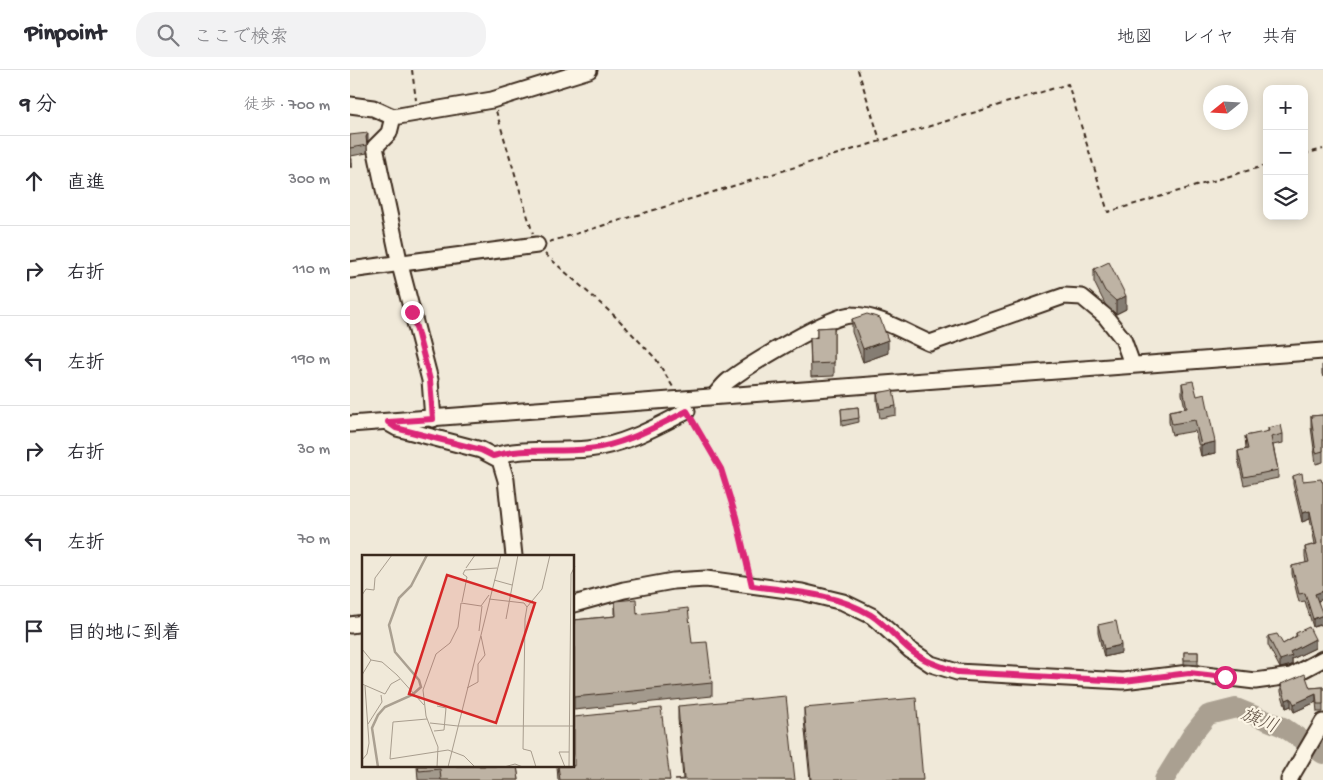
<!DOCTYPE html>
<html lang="ja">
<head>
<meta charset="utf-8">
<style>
	:root { --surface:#fff; --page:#f2f2f3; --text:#2b2b33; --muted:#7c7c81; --line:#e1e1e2 }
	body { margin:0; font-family:"Gochi Hand","Klee One",sans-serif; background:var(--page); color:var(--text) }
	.controls { position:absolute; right:15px; top:15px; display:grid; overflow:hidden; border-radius:10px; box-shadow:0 2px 12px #0003 }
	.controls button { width:45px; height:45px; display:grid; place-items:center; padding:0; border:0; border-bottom:1px solid var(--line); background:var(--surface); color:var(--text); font:25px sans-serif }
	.compass { position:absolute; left:853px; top:15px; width:45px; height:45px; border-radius:50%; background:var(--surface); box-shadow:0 2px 12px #0003; rotate:252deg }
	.stop { position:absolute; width:15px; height:15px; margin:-11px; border:4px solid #db2777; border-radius:50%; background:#fff }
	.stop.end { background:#db2777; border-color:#fff; box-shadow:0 1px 5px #0008 }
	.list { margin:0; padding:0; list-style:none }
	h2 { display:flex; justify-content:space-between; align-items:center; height:65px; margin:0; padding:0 20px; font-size:21px }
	h2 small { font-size:16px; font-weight:400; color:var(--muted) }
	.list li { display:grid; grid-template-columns:32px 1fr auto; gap:15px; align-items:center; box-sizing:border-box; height:90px; padding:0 20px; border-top:1px solid var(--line) }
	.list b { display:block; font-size:19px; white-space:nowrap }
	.list em { font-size:16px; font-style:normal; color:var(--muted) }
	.icon { flex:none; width:28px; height:28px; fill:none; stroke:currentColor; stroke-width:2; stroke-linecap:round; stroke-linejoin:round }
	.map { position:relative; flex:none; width:973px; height:710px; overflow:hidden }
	header { display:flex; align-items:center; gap:30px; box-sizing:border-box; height:70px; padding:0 25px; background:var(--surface); border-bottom:1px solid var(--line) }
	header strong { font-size:24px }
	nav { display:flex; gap:28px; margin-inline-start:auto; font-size:18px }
	.search { width:350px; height:45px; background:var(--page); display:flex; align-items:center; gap:12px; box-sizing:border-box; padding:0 18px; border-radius:20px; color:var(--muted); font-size:19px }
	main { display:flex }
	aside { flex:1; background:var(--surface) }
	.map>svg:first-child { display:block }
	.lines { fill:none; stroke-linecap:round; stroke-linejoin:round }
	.river { stroke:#aaa091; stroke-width:20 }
	.minor-casing { stroke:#3b2a1e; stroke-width:19 }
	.path { stroke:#3b2a1e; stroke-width:2; stroke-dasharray:5 4; stroke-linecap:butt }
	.minor { stroke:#fcf5e5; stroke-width:15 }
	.wall { fill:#a39a8d; stroke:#3b2a1e }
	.shaded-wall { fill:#857d73; stroke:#3b2a1e }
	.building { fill:#beb3a4; stroke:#3b2a1e }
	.route { stroke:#db2777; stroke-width:6 }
	.labels { text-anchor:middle; stroke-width:4.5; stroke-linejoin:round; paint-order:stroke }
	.water-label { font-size:19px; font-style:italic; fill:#625346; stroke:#fcf5e5 }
	.inset-river { fill:none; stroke:#aaa091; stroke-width:2.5 }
	.inset-road { fill:none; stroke:#a89d8e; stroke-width:1 }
	.view { fill:#d62828; fill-opacity:0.15; stroke:#d62828; stroke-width:2.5 }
	.inset-edge { fill:none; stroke:#3b2a1e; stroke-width:2.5 }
</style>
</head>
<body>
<header>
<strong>Pinpoint</strong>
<div class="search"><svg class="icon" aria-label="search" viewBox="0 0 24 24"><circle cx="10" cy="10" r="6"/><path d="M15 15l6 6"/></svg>ここで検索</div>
<nav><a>地図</a><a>レイヤ</a><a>共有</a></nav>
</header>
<main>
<aside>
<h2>9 分<small>徒歩 · 700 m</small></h2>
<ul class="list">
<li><svg class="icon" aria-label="ahead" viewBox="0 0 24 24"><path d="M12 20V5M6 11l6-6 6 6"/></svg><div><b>直進</b></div><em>300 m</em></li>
<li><svg class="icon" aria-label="right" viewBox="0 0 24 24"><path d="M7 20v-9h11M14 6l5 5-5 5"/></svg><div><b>右折</b></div><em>110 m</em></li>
<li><svg class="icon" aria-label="left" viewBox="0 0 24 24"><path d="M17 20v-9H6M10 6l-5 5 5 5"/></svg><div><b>左折</b></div><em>190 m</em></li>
<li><svg class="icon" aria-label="right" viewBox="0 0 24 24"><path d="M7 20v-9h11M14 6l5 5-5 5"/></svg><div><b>右折</b></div><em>30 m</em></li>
<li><svg class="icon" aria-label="left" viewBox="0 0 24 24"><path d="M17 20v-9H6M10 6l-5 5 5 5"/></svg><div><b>左折</b></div><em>70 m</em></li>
<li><svg class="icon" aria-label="arrive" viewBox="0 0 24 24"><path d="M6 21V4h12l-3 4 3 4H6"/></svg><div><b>目的地に到着</b></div></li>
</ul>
</aside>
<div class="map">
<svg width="973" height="710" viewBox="0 0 973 710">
	<rect width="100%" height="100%" fill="#f0e9d9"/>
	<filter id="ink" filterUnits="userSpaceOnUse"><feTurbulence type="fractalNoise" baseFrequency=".02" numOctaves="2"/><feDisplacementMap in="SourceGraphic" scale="10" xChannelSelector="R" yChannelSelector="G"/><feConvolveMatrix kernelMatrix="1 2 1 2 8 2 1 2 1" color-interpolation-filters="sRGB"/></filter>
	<g filter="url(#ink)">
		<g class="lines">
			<polyline class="river" points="814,710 842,665 858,645 886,638 933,657 973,684"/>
			<g class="minor-casing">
				<g id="minor">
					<polyline points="0,35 23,38 43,47 142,30 239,0"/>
					<polyline points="43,47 39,63 25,77 50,195 80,310 83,349"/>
					<polyline points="0,200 187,175"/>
					<path d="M 365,325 C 369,321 373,315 378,311 C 396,297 482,244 502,245 C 528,245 556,263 580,273 L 714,226 L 732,227 L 755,246 L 773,269 L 782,294"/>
					<polyline points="0,354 973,281"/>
					<polyline points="40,354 47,358 131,380 150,390 156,410 164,486"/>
					<path d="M 143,386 C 174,377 207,382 238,379 C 274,375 306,357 337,341"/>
					<polyline points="224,534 274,520 323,511 356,509 452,522 493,532 522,546 560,580 581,594 607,602 773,611 839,603 905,611 941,606 973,589"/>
					<polyline points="0,555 14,553"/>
					<polyline points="939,710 973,652"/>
				</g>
			</g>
			<g class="path">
				<polyline points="62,0 66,30"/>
				<polyline points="508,0 530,70"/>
				<polyline points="146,41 183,164"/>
				<polyline points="954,84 973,79"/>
				<polyline points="199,172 718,14 758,142 917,95"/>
				<polyline points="195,184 268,249 306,289 323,317"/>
				<polyline points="343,351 371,399 386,447 399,502"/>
			</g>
			<use href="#minor" class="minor"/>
		</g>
		<g class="wall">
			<polygon points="0,65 18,70 17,74 17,83 1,86 2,97 0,97"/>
			<polygon points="744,199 776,239 766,244 755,234 744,212"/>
			<polygon points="502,249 538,283 513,292 502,262"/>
			<polygon points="484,257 484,306 461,307 460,268 467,268 467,258"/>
			<polygon points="972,295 973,295 973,307 972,304"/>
			<polygon points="832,313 847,326 865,383 851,386 845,361 822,365 819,352 819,341 835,338 832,324"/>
			<polygon points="527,323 546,336 546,345 530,348 527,331"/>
			<polygon points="508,337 509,352 492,356 491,339"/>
			<polygon points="973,345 973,392 966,394 961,357 961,346"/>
			<polygon points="918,358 933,364 933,373 923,375 928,400 928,408 894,415 888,389 888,381 896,379 895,366 918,362"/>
			<polygon points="943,406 953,411 973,412 973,529 968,531 973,554 963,557 955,531 949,532 942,504 942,496 956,493 955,486 955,477 965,474 960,449 952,452 943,414"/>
			<polygon points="265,531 342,573 362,613 362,626 224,640 224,550 265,546"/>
			<polygon points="748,555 771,583 754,587 748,563"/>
			<polygon points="946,563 965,578 942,589 942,595 930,598 918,575 918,566 933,574 946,566"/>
			<polygon points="834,582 848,582 848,595 834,594"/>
			<polygon points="931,614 960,618 973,617 973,642 967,642 966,632 944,642 941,636 936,638 931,622"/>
			<polygon points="328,636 445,710 333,709 328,649"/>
			<polygon points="454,638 573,710 460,710 454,650"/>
			<polygon points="67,696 167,696 169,710 68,710"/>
			<polygon points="207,696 224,696 320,710 208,710"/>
		</g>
		<g class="shaded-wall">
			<polygon points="18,63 18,70 16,75 16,67"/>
			<rect x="0" y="89" width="2" height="8"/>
			<polygon points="776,226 776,239 766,244 766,231"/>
			<polygon points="538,270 538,283 513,292 513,279"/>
			<polygon points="865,372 865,383 851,386 851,375"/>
			<polygon points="960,441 960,449 952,452 952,443"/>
			<polygon points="973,521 973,529 965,532 965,524"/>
			<polygon points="973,545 973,554 963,557 963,549"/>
			<polygon points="965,569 965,578 942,589 942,595 930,598 930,590 940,582"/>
			<polygon points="771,575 771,583 754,587 754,579"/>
			<polygon points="966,624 966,632 944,642 944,634"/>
			<polygon points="941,628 941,636 936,638 936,630"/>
		</g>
		<g class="building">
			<polygon points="18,63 16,67 17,75 0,78 0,65"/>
			<polygon points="759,192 776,226 766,231 755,221 744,199"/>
			<polygon points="517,244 530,248 538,270 513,279 502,249"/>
			<polygon points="484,257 484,293 461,294 460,268 467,268 467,258"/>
			<polygon points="843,311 847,326 855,324 865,372 851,375 845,350 822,354 819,341 837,338 832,313"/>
			<polygon points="543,320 546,336 530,339 527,323"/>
			<polygon points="508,337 509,348 492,351 491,339"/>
			<polygon points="973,345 973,381 966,383 961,346"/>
			<polygon points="931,355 933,364 921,367 928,400 894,407 888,381 898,379 895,366 919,361 918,358"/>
			<polygon points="952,403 953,411 971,409 972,412 973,412 973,521 965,524 973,545 963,549 955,523 949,524 942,496 959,492 955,477 967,474 960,441 952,443 943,406"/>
			<polygon points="286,529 287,544 338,538 342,573 357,572 362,613 224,627 224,550 266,546 265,531"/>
			<polygon points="766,551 771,575 754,579 748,555"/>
			<polygon points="959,557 965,569 940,582 942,586 930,590 918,566 927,564 933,574 947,566 946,563"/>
			<rect x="834" y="582" width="14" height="8"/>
			<polygon points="955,604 960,618 973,617 973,634 967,634 966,624 944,634 941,628 936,630 931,614"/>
			<polygon points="436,626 445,710 325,710 334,709 328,636"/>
			<polygon points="566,628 573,710 461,710 454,638"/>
			<polygon points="311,638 320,710 210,710 208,696 224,696 224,647"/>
			<polygon points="68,696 167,696 169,710 91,710 90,699 69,701"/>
		</g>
	</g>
	<g class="lines" filter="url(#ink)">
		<path class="route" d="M 62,242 L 80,310 L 83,349 L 38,352 L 46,358 L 131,380 L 143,386 C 174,377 207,383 238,379 C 274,375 305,357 337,341 L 371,399 L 386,447 L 402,516 C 442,521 487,524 521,545 C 535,554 546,568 559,579 C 573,591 589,596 607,602 L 774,611 L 839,603 L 875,607"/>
	</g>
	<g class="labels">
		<g class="water-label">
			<text transform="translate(910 649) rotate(22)" y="7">旗川</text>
		</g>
	</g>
	<g transform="translate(12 485)">
		<rect width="212" height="212" fill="#f0e9d9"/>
		<path class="inset-river" d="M 16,212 L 10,173 L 16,160 L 23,152 L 50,140 L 59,132 L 57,125 L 33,97 L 27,70 L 37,43 L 49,31 L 65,0"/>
		<path class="inset-road" d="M 104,13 L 113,0M 132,25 L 150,30M 0,40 L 4,34 L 12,35 L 13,23 L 30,0M 127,44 L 162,48 L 165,52M 100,47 L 105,22 L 101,19 L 103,15 L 135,13M 144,64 L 156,0M 117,76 L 120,51M 0,94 L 9,105 L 20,107 L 35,120 L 62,150M 0,120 L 9,105M 0,129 L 23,139 L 29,129 L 38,124M 105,133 L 116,127 L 116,109 L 123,100 L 119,81M 65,164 L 31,167 L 28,204 L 86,195 L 102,201 L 113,212M 68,168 L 96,171 L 213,171M 6,169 L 20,147 L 19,140M 72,176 L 82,175 L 84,153 L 75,151M 0,205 L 5,199 L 7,188 L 3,131M 75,212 L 76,192 L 64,161 L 61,135 L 74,99 L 88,88 L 96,72 L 99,48 L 119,51 L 127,40M 86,212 L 139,0M 142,212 L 153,209 L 161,212M 174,212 L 169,196 L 161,194 L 163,64 L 165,52 L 180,34 L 188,0M 203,212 L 197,197 L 207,197M 207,212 L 209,19 L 213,11"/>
		<path class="view" d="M 85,20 L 173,48 L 134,168 L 47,139 Z"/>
		<rect width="212" height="212" class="inset-edge"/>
	</g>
</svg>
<div class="controls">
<button>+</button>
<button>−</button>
<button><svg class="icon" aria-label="layers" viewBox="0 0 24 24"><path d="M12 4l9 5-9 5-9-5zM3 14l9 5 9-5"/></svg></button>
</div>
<svg class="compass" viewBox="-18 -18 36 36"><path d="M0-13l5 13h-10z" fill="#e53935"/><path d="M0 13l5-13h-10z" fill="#7c7c81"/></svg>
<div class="stop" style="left:875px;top:607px"></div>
<div class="stop end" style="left:62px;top:242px"></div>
</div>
</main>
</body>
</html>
